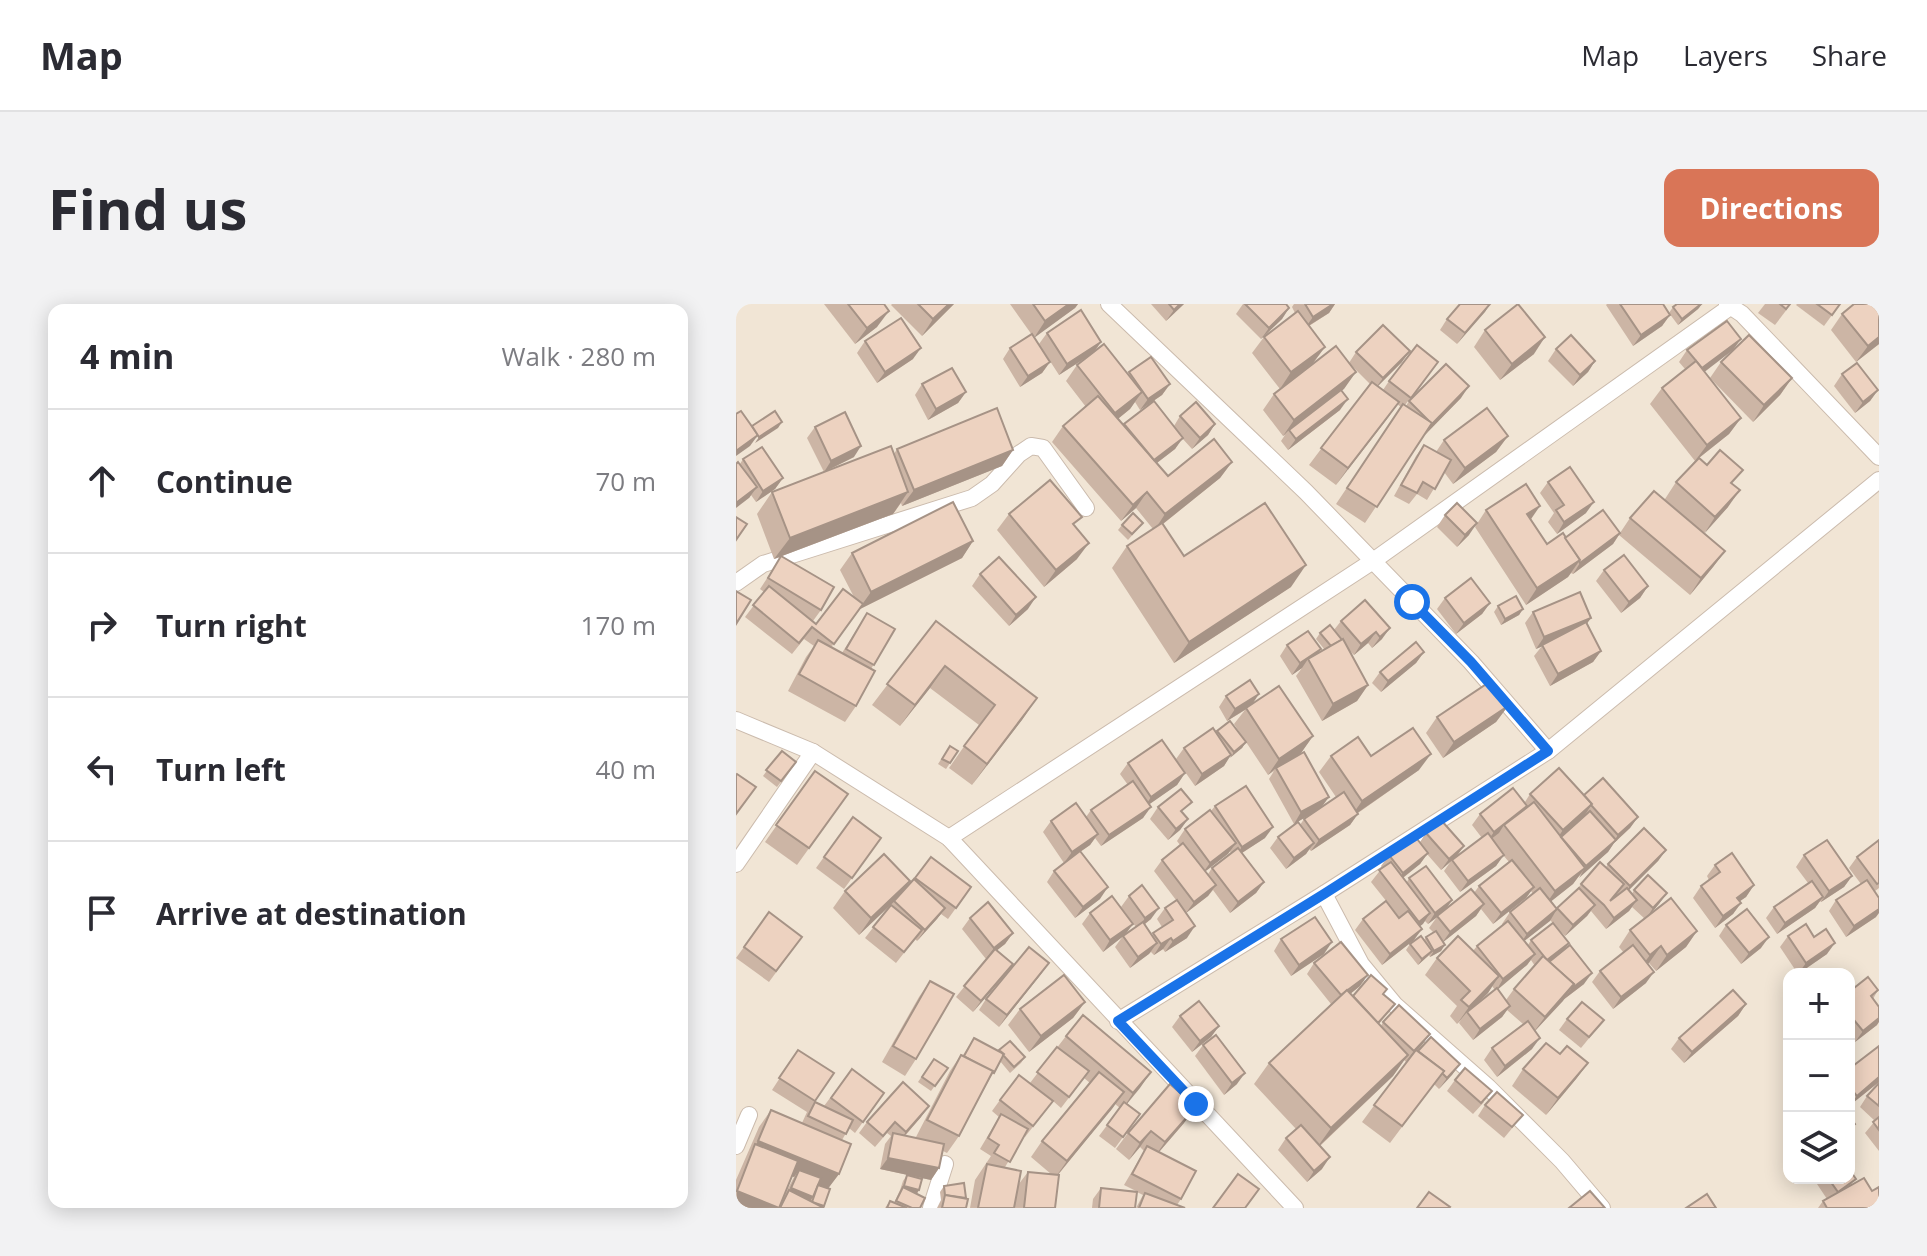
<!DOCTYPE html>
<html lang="en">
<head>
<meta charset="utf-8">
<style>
	:root { --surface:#fff; --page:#f2f2f3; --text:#2b2b33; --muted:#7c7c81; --line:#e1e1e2; --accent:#d97557 }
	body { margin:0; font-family:"Open Sans",sans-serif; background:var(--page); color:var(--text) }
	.controls { position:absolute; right:24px; bottom:24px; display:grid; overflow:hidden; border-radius:16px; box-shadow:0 4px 20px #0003 }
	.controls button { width:72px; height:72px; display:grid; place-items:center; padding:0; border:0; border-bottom:2px solid var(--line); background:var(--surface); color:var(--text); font:40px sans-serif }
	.stop { position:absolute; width:24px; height:24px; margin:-18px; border:6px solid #1a73e8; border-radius:50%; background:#fff }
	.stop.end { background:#1a73e8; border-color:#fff; box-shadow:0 2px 8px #0008 }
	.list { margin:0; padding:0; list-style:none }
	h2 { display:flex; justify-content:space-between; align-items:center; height:104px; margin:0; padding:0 32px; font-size:34px }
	h2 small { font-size:26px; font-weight:400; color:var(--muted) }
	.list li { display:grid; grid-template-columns:52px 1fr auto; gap:24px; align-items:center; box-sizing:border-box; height:144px; padding:0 32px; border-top:2px solid var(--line) }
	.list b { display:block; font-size:30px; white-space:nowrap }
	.list em { font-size:26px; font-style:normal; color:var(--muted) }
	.icon { flex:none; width:44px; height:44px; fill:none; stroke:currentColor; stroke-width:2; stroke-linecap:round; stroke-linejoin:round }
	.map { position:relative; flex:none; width:1143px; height:904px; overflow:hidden; border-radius:16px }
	header { display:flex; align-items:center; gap:48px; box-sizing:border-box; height:112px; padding:0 40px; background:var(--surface); border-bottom:2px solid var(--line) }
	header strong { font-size:38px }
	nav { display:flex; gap:44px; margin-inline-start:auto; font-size:28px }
	.intro { display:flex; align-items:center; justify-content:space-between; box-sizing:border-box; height:192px; padding:0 48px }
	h1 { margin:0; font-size:56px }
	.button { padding:20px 36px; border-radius:16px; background:var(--accent); color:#fff; font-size:28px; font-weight:700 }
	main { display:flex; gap:48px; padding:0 48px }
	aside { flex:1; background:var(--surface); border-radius:16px; box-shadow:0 4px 20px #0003 }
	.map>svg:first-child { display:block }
	.residential { fill:#f1e5d5; fill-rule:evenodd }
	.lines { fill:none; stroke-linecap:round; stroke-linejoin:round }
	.street-casing { stroke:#cbbbad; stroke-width:18 }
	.street { stroke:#fff; stroke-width:16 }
	.wall { fill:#ccb5a5; fill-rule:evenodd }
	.shaded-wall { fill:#a69386 }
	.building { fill:#edd2c0; stroke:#a69386; stroke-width:2 }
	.route { stroke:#1a73e8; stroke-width:10 }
</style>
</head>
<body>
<header>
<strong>Map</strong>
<nav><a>Map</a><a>Layers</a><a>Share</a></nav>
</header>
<div class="intro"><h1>Find us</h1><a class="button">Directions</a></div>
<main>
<aside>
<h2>4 min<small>Walk · 280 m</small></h2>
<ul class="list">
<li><svg class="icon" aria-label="ahead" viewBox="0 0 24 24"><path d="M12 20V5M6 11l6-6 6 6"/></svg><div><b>Continue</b></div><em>70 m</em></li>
<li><svg class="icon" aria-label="right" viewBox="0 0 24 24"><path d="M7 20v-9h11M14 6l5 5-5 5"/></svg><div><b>Turn right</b></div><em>170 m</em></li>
<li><svg class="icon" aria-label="left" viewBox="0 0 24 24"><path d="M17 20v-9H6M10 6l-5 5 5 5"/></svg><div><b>Turn left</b></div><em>40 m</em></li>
<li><svg class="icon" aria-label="arrive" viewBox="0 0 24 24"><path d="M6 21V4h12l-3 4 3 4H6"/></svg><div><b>Arrive at destination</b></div></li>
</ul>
</aside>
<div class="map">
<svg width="1143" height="904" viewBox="0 0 1143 904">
	<rect width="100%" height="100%" fill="#faf3e6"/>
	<path class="residential" d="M 0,0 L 1143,0 L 1143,904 L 0,904 ZM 1053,670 L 1113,670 L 1113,874 L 1053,874 Z"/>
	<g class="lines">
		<g class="street-casing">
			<g id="street">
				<polyline points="373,0 570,188 735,358 812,447"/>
				<polyline points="991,0 1006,10 1143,153"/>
				<polyline points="0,279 27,260 236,194 256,180 283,150 295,142 307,144 350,204"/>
				<polyline points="0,416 77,448 213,534 559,904"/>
				<polyline points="213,534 637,257 994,3"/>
				<polyline points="0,560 77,448"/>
				<polyline points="588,590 625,660 659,701 752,783 826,857 866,904"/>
				<polyline points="382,717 588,590 812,447 1143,176"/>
				<polyline points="0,842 13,811"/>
				<polyline points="195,904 209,860"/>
			</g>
		</g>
		<use href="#street" class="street"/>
	</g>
	<g class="wall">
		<polygon points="88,0 148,0 141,23 119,40"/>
		<polygon points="156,0 218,0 186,32 155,1"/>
		<polygon points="274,0 342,0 339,4 298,33 314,58 306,69 284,83 267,55 274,44 296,31"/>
		<polygon points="415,0 448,0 430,17"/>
		<polygon points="507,0 550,0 553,4 546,15 525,35 500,10"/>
		<polygon points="558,0 599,0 593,9 573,22 589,43 577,59 544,85 516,49 528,33 559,9 556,3"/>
		<polygon points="754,0 721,40 704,26 711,15"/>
		<polygon points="871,0 927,0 934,11 926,22 897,42 870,1"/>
		<polygon points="966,0 962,5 942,21 933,9 937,3"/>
		<polygon points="1029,0 1055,0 1039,21 1022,9"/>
		<polygon points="1061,0 1104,0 1088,22 1060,1"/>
		<polygon points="1143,0 1143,40 1120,58 1095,26 1106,10"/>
		<polygon points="749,26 798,50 764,76 738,43"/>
		<polygon points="311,29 365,38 359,47 392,70 393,68 434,80 426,91 404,106 399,98 394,105 382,115 388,121 388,120 438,122 444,112 479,120 472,131 456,145 446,134 439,145 421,159 432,172 496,158 484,174 427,220 448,252 555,283 438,359 376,264 391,242 417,225 400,204 385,217 316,138 327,122 350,103 330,77 341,61 351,53 323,71 303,40"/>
		<polygon points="129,37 177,55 141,79 121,49"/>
		<polygon points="820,45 859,57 852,68 837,82 812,57"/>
		<polygon points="951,46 1005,114 993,130 963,154 997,180 992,203 968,229 989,247 977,263 954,291 883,231 877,240 837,270 835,269 832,273 790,301 739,223 750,206 795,215 811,240 829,234 884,229 894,214 929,195 940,178 959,157 914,100 926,84 949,65 943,58"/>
		<polygon points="620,48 666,58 642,82 647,86 653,77 702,58 669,101 670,102 673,97 725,94 688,131 629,219 600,200 665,103 661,100 600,181 573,161 634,80 614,60 620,68 605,87 604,106 552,146 545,137 549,131 547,132 527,106 538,90 613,59"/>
		<polygon points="985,58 1056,74 1044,91 1017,118 974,74"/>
		<polygon points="1106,70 1142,86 1134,97 1119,109 1098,82"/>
		<polygon points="186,80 230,88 222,99 192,116 179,91"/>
		<polygon points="79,123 118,153 88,168 71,134"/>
		<polygon points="772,132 760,148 717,180 708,168 691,196 681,190 673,200 658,192 680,152 688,141 700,148 708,136"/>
		<polygon points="161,145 277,146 266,162 166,202 165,199 157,210 46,252 85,306 77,317 73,315 80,320 118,293 104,266 116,249 237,237 226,254 124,305 95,343 106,349 131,309 159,325 135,365 120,402 109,418 52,387 70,353 78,342 68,335 56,350 9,313 28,288 24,285 45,253 38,255 21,210 36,188 158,150"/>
		<polygon points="7,155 47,174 39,185 20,198 15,191 13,194 4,160"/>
		<polygon points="812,178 850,209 821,230 812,218 818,209 804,189"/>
		<polygon points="273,210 339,222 341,255 308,283 261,226"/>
		<polygon points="709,211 733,231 721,243 701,223"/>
		<polygon points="407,219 392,236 382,226 386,221"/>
		<polygon points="868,266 912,282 904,294 885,309 860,277"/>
		<polygon points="244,270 292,305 273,322 236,282"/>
		<polygon points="709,294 754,299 746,310 720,330 701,305"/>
		<polygon points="629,296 646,335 636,344 632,339 618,351 613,346 632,381 621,397 586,417 560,372 566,364 556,371 544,352 551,341 581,350 589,346 580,335 584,329 598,326 605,317"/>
		<polygon points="762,302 787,305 783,311 765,321 758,308"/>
		<polygon points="797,308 855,314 850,320 865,347 857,358 814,382 798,352 806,342 800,345 789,319"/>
		<polygon points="200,317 301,394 236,481 213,464 243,421 194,384 164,422 136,401"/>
		<polygon points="688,348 680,359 645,388 636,379 644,368"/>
		<polygon points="490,392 517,399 577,432 565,449 557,455 586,503 600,493 583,468 595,452 635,452 683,466 622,509 614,521 575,547 573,545 570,550 550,565 534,544 542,533 564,521 568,515 578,508 558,520 533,475 538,467 532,471 510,438 506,444 493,453 488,462 459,482 440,455 448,444 481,427 509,437 498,420 509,406 491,417 483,403"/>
		<polygon points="772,402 760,418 707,454 690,429 701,413"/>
		<polygon points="214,442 222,447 210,465 202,460"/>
		<polygon points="46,447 60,458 41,483 27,472"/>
		<polygon points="392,459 449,469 441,481 413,500 407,514 365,542 359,534 354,541 344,548 364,595 339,614 311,578 318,567 328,559 307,528 315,517 350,513 355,506 392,481 384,470"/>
		<polygon points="79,467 112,490 61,561 29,538"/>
		<path d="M 794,490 L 848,491 L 902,513 L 894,524 L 878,539 L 872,548 L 842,573 L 837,580 L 815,597 L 821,605 L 840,587 L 845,580 L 870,563 L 872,560 L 930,546 L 922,557 L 893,586 L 896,590 L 898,586 L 931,589 L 913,612 L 961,627 L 950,643 L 920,667 L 913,659 L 911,660 L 910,679 L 877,705 L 856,678 L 864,667 L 888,649 L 883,643 L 894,626 L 909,615 L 896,603 L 893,607 L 870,625 L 855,607 L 851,612 L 829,632 L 814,616 L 788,637 L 792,641 L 795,636 L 833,639 L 828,646 L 848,680 L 827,696 L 799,727 L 796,745 L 761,773 L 748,756 L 756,744 L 787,720 L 771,706 L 766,713 L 737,736 L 723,719 L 725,716 L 721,720 L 714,712 L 721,702 L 689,671 L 701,654 L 737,647 L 741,642 L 767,621 L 766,620 L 774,608 L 797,590 L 795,587 L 790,594 L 757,620 L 745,605 L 740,612 L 707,638 L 705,647 L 694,653 L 693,651 L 682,661 L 670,646 L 674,640 L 688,636 L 690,633 L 697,628 L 693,624 L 701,613 L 692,620 L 689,617 L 684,622 L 678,636 L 646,661 L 619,626 L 627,615 L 663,613 L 635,578 L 646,564 L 645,562 L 653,551 L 684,538 L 690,529 L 728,542 L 720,553 L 746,534 L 736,521 L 744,510 L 789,498 ZM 691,550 L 705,566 L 715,557 L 708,567 L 724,588 L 760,562 L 767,551 L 773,558 L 743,582 L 738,589 L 709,606 L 716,596 L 673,574 L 671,578 L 667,574 L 684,560 ZM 795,656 L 799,662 L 778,685 L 770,696 L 761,685 L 791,661 ZM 756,682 L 759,686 L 741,700 L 752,689 Z"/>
		<path d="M 479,502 L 529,534 L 506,549 L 528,578 L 520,589 L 494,609 L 477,586 L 472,592 L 450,609 L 451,634 L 429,648 L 427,645 L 418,651 L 415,648 L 394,664 L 379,643 L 387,632 L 367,648 L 346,620 L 354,609 L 389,631 L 400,623 L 385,603 L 393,592 L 415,615 L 408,621 L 416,631 L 426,623 L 421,615 L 429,604 L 440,596 L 418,567 L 426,556 L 444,541 L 441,537 L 449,525 L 475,507 ZM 494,547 L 495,550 L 476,564 L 472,570 L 469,567 Z"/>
		<polygon points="422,503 448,510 452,515 444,526 432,536 414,515"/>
		<polygon points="117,513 145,534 108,585 80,564"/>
		<polygon points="1143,536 1143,584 1139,587 1140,613 1110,633 1093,607 1100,596 1125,580 1113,564 1121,553"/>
		<polygon points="1068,551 1116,572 1108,583 1085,598 1084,597 1079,604 1041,630 1030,614 1038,603 1072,579 1060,563"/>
		<polygon points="195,553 235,583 212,615 205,610 181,637 179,635 160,659 129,634 157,598 123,631 97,604 109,587 174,577 166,589 178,576"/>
		<polygon points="979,561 1018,581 1010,593 1003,597 1005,599 997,610 979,624 957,594 965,582 973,576 971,572"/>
		<polygon points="234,614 277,629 269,640 261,646 277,660 269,671 237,708 220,693 253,652 250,655 226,625"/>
		<polygon points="990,621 1025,644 1005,660 983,632"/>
		<polygon points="1052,632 1078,633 1091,650 1062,670 1044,643"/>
		<polygon points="66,633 33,678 0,654 8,643"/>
		<polygon points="545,635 588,650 555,672 538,647"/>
		<polygon points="578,659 624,682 614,690 617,692 647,690 659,700 643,720 645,722 647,718 694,730 681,747 724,760 703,785 698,780 654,839 626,818 670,758 668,756 657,772 584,842 586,865 571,878 542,846 550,834 560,825 518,780 533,759 595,700 571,670"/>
		<polygon points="305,670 263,723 243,706 250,695"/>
		<polygon points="194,677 180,755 169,772 146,758 183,693"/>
		<polygon points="1142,686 1137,695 1141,721 1119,738 1113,731 1113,688"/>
		<polygon points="349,698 337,714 293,748 272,721 284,705"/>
		<polygon points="1010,700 1002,712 948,759 935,745 943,734"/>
		<polygon points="444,712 483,722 475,733 456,748 436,723"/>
		<polygon points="831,715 868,716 845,744 823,726"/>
		<path d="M 330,732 L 415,768 L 391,799 L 404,810 L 379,844 L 363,832 L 384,804 L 379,800 L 322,871 L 319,904 L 234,904 L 239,876 L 255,852 L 244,845 L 263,813 L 256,807 L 264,796 L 294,779 ZM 348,774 L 354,779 L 306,837 L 295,853 L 315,870 L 292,868 L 282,881 L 269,863 L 288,832 L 289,833 L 317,797 L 325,804 Z"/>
		<polygon points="238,734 263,747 289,753 285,759 274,769 264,757 251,780 223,832 211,849 207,847 203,864 195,876 144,865 149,840 155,832 151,829 139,843 123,829 131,818 185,813 169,832 183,835 180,833 214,767 225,751 227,751"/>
		<polygon points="467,741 501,780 488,791 459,752"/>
		<polygon points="1143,742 1143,778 1113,802 1113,765"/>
		<path d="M 62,746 L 79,798 L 88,802 L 116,765 L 148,789 L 119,829 L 113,824 L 106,836 L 103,870 L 92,884 L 87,903 L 0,904 L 0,876 L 23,823 L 35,806 L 66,819 L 71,808 L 36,786 ZM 56,872 L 58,873 L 47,894 Z"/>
		<polygon points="824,750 852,759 840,775 810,811 776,782 787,765"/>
		<polygon points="198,755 212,764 195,787 182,778"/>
		<polygon points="719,776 748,798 737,810 711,787"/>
		<polygon points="1143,779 1143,847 1129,829 1139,817 1124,803 1131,792"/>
		<polygon points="749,801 787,811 768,834 742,812"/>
		<polygon points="448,819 423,848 445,895 441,901 449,904 400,904 407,891 401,888 399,904 356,904 357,895 365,884 400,887 388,881 408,847 404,843 393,856 380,845 392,829"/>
		<polygon points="171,871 183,886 181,890 184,904 149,904 154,897 158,899 164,886 167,877"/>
		<polygon points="1077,874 1113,874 1116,880 1143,904 1082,904 1087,897 1091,895"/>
		<polygon points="208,882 229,895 230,904 201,904 205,896 204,888"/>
	</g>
	<g class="shaded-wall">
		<polygon points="213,0 218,0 186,32 197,15"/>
		<polygon points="333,0 342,0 339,4 298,34 309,17"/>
		<polygon points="444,0 448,0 430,17 438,6"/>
		<polygon points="597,0 599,0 593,9 569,24 577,13"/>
		<polygon points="754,0 749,8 721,40 729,29"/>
		<polygon points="966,0 962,5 942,21 946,15"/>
		<polygon points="553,4 546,15 525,35 533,24"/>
		<polygon points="153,7 141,23 119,40 131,24"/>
		<polygon points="934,11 926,22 897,42 905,31"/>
		<polygon points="809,33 798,50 764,76 776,60"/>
		<polygon points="1143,33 1143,40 1120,58 1132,42"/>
		<polygon points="1005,35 997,46 958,76 965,65"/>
		<polygon points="365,38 357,49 323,71 331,60"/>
		<polygon points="589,43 577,59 544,85 555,68"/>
		<polygon points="185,44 177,55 141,79 149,68"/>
		<polygon points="674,47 666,58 639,85 647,74"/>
		<polygon points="859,57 852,68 837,82 844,71"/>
		<polygon points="314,58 306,69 284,83 292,72"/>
		<polygon points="620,68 608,85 554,127 553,126 547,132 558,116"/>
		<polygon points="1056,74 1044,91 1017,118 1028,101"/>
		<polygon points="434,80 426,91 404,106 412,95"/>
		<polygon points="733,82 725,94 689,131 696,120"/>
		<polygon points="1142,86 1134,97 1119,109 1127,98"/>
		<polygon points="230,88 222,99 192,116 200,105"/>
		<polygon points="406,88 394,105 368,126 379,109"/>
		<polygon points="612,95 604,106 552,146 560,135"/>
		<polygon points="663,98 651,115 600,181 612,164"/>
		<polygon points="1005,114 993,130 959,157 971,141"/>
		<polygon points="46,118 42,124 19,139 23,133"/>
		<polygon points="479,120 472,131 456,145 464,134"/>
		<polygon points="22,131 14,142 0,152 0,147"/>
		<polygon points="772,132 760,148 717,180 729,164"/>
		<polygon points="447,134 439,145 409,168 417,157"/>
		<polygon points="125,142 118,153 88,168 95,157"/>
		<polygon points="277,146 266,162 166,202 178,186"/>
		<polygon points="496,158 484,174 418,227 429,210"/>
		<polygon points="47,174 39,185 20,198 27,187"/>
		<polygon points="21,183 13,194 0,204 0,199"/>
		<polygon points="1004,186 992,203 968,230 979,213"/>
		<polygon points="172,188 157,210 38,255 54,234"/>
		<polygon points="411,188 400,204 385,217 397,201"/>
		<polygon points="858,198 850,209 821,230 828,218"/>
		<polygon points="804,202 793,218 791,210"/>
		<polygon points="741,219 733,231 721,243 729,231"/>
		<polygon points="884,229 877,240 837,270 844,259"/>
		<polygon points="237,237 226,254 124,305 90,351 135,288"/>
		<polygon points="353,239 341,255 308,283 320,266"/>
		<polygon points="989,247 977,263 954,291 965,274"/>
		<polygon points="844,256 832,273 790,301 801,284"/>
		<polygon points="570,261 555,283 438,359 453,338"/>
		<polygon points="912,282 904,294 885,309 893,298"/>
		<polygon points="300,293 292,305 273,322 280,311"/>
		<polygon points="754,299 746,310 720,330 728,319"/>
		<polygon points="787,305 783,311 765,321 769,315"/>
		<polygon points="855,314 847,325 800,345 808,333"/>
		<polygon points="654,324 646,335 636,344 644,333"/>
		<polygon points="640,328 632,339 618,351 625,340"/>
		<polygon points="585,345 577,357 572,355 566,364 556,371 564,359"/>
		<polygon points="865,347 857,358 814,382 822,370"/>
		<polygon points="688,348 680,359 645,388 652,377"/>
		<polygon points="209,362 194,384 164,422 179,401"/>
		<polygon points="632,381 621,397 586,417 597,400"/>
		<polygon points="523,390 515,402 491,417 499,405"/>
		<polygon points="301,394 286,416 236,481 251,460"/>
		<polygon points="772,402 760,418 707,454 718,438"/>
		<polygon points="577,432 565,449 541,465 540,464 532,471 543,455"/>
		<polygon points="510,438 506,444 494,454 498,448"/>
		<polygon points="695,450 683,466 614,514 626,497"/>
		<polygon points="495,451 488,462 459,482 466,470"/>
		<polygon points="449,469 441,481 408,504 415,493"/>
		<polygon points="593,493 585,504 558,520 565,508"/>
		<polygon points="856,500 845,517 815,543 827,526"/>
		<polygon points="791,502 768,521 763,529 750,539 758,528"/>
		<polygon points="415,503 407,514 365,542 373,531"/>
		<polygon points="622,510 614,521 575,547 583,536"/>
		<polygon points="902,513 894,524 878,539 872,548 843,574 850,562 876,540 882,531"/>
		<polygon points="452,515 444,526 432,536 440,525"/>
		<polygon points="537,523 529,534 498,554 506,543"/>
		<polygon points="362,530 354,541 328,559 336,548"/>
		<polygon points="500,539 492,550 466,570 474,559"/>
		<polygon points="578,539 570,550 550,565 558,554"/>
		<polygon points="728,542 720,553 705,566 713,555"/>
		<polygon points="930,546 922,557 886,593 894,582"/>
		<polygon points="692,549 684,560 659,580 667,569"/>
		<polygon points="768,551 760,562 724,588 732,577"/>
		<polygon points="849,564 837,580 808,603 819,587"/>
		<polygon points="1116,572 1108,583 1085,598 1093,587"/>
		<polygon points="174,577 163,593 123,631 135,614"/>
		<polygon points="528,578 520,589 494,609 502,598"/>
		<polygon points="480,581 472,592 450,609 458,598"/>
		<polygon points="1018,581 1010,593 993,605 1001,594"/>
		<polygon points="372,583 364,595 339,614 347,603"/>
		<polygon points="798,583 790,594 757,620 765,609"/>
		<polygon points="931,589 923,600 910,615 917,604"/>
		<polygon points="1087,593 1079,604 1041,630 1049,619"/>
		<polygon points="716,596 708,608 692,620 699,609"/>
		<polygon points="901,596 893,607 870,625 878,614"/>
		<polygon points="1005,599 997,610 979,624 987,612"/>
		<polygon points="748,600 740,612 706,639 714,628"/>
		<polygon points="859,601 851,612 829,632 837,621"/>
		<polygon points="209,604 201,615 181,637 189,626"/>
		<polygon points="423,604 415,615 402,625 409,614"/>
		<polygon points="821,605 814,617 783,641 791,630"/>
		<polygon points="1143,605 1143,609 1140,613 1110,633 1118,622"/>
		<polygon points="694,609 687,620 675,629 683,618"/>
		<polygon points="397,620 389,631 367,648 374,636"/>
		<polygon points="459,622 451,634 429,648 437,637"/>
		<polygon points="686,625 678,636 646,661 654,650"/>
		<polygon points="961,627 950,643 920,667 931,651"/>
		<polygon points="277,629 269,640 250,655 258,644"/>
		<polygon points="1033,633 1025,644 1005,660 1013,649"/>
		<polygon points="435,634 427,645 418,651 425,640"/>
		<polygon points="596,638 588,650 555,672 563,661"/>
		<polygon points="421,639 413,650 394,664 402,653"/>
		<polygon points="833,639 825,650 814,659 811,656"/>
		<polygon points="1099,639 1091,650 1062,670 1070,659"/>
		<polygon points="709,641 705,647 694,653 698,647"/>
		<polygon points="925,642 913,659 902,667 914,651"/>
		<polygon points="696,647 692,652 682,661 686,655"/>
		<polygon points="799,650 791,661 760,687 767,675"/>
		<polygon points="313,659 305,670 263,723 271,711"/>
		<polygon points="277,660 269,671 237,708 245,697"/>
		<polygon points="918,668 910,679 877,705 885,693"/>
		<polygon points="856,669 848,680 827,696 835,685"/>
		<polygon points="632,671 624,682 598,703 606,692"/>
		<polygon points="763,672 752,689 732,709 731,708 721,720 733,703"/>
		<polygon points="838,680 827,697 797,729 809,713"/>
		<polygon points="349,698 337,714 293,748 305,732"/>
		<polygon points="1010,700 1002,712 948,759 956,748"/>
		<polygon points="774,702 766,713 737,736 744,725"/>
		<polygon points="1143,714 1143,718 1141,721 1119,738 1127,727"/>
		<polygon points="483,722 475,733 456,748 464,737"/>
		<polygon points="694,730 686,741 670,758 678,747"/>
		<polygon points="804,734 796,745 761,773 769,762"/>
		<polygon points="672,751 657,772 580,845 595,824"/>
		<polygon points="852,759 840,775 810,811 822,794"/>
		<polygon points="724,760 716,771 703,785 711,774"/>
		<polygon points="415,768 404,784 386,806 397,789"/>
		<polygon points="509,769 501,780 488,791 496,779"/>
		<polygon points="1143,773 1143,778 1113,802 1121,792"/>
		<polygon points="388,788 376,805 319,874 331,857"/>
		<polygon points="193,802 185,813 162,839 170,828"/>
		<polygon points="460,803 448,819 417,855 429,838"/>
		<polygon points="415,827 404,843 393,856 404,839"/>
		<polygon points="22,837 103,870 91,886 60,873 63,866 58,873 14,854 19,842"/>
		<polygon points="594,853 586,865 571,878 578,867"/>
		<polygon points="152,854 203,864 195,876 144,865"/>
		<polygon points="168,882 183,886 179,892 164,887"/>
		<polygon points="55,884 77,893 69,904 51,890"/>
		<polygon points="1,887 43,904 0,904"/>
	</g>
	<g class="building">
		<polygon points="112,0 148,0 153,7 131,24"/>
		<polygon points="182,0 213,0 197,15"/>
		<polygon points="297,0 333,0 309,17"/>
		<polygon points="433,0 444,0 438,6"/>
		<polygon points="509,0 550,0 553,4 533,24"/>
		<polygon points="569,0 597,0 577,13"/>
		<polygon points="724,0 754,0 729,29 711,15"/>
		<polygon points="782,0 809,33 776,60 749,26"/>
		<polygon points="884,0 927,0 934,11 905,31"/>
		<polygon points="941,0 965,0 946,15 937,3"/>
		<polygon points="1044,0 1054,0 1050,5"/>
		<polygon points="1081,0 1104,0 1096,11"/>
		<polygon points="1118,0 1143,0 1143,33 1132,42 1106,10"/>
		<polygon points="345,6 365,38 331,60 311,29"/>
		<polygon points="562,7 589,43 555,68 528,33"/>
		<polygon points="165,14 185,44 149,68 129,37"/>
		<polygon points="991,17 1005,35 966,64 951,46"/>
		<polygon points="647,21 674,47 647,74 620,48"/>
		<polygon points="296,30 314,58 292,72 274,44"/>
		<polygon points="835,31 859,57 844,71 820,45"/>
		<polygon points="1013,31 1056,74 1028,101 985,58"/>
		<polygon points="368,40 406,88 379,109 341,61"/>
		<polygon points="681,41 702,58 675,94 653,77"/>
		<polygon points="600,42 620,68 558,116 538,90"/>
		<polygon points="415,53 434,80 412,95 393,68"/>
		<polygon points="960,57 1005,114 971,141 926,84"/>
		<polygon points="1121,59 1142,86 1127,98 1106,70"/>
		<polygon points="710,60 733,82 696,120 673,97"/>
		<polygon points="216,64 230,88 200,105 186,80"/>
		<polygon points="636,78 663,98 612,164 585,144"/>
		<polygon points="605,86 612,95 560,135 553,126"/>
		<polygon points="362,92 432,172 478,135 496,158 429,210 411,188 397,201 327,122"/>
		<polygon points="418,97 447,134 418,156 388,120"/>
		<polygon points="460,98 479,120 464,134 444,112"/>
		<polygon points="667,100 696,119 641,203 611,184"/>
		<polygon points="261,104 277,146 178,186 161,145"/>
		<polygon points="751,104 772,132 729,164 708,136"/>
		<polygon points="5,107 22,131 0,147 0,110"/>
		<polygon points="39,107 46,118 23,133 16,122"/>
		<polygon points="109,108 125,142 95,157 79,123"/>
		<polygon points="688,141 715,156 699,185 687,178 681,189 665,181"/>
		<polygon points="155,142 172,188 54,234 36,188"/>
		<polygon points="26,143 47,174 27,187 7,155"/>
		<polygon points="984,146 1007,166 995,179 1004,186 979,213 940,178 963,154 971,161"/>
		<polygon points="2,158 21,183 0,199 0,160"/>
		<polygon points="834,163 858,198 828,218 820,206 828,201 812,178"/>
		<polygon points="314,176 346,213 337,220 353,239 320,266 273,210"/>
		<polygon points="790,180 804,202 791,210 811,240 827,229 844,256 801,284 750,206"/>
		<polygon points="918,187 989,247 965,274 894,214"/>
		<polygon points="217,198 237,237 135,288 116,249"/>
		<polygon points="529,199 570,261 453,338 391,242 426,219 448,252"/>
		<polygon points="721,199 741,219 729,231 709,211"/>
		<polygon points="867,206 884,229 844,259 843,257 844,256 829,234"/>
		<polygon points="397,209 407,219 396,230 386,221"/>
		<polygon points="0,213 11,220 0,236"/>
		<polygon points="888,251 912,282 893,298 868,266"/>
		<polygon points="45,252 98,283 85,306 32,274"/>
		<polygon points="263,253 300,293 280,311 244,270"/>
		<polygon points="735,274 754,299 728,319 709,294"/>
		<polygon points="33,282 80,320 107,285 127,300 98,340 76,323 63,339 17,301"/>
		<polygon points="0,287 15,296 0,320"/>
		<polygon points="844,288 855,314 808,333 797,308"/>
		<polygon points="780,292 787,305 769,315 762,302"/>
		<polygon points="629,296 654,324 644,333 640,328 625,340 605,317"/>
		<polygon points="131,309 159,325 138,361 110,345"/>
		<polygon points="200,317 301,394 251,460 228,442 259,401 209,362 179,401 151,380"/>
		<polygon points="850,318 865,347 822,370 806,341"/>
		<polygon points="594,321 606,336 595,342 584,329"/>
		<polygon points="572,327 585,345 564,359 551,341"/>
		<polygon points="607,335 632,381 597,400 572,355"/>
		<polygon points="82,336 139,367 120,402 63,370"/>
		<polygon points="680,338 688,348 652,377 644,368"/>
		<polygon points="514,376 523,390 499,405 490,392"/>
		<polygon points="755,377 772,402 718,438 701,413"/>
		<polygon points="543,382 577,432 543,455 510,404"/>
		<polygon points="494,417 510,438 498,448 481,427"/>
		<polygon points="477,424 495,451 466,470 448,444"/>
		<polygon points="677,424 695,450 626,497 595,452 622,433 635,452"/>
		<polygon points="426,436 449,469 415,493 392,459"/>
		<polygon points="214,442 222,447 214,459 206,455"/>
		<polygon points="46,447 60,458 45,477 30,466"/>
		<polygon points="568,448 593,493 565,508 540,464"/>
		<polygon points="823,464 856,500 827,526 794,490"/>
		<polygon points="79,467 112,490 73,544 40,521"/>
		<polygon points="1,470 20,483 0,510 0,471"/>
		<polygon points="867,474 902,513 882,531 855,501 856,500 848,491"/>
		<polygon points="397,477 415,503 373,531 355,506"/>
		<polygon points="510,482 537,523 506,543 479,502"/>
		<polygon points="777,484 791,502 758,528 744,510"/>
		<polygon points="445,485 456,498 445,507 452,515 440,525 422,503"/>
		<polygon points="608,488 622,510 583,536 568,515"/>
		<polygon points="798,498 849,564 819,587 768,521"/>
		<polygon points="340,499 362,530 336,548 315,517"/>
		<polygon points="474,506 500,539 474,559 449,525"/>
		<polygon points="854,507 880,536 850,562 825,533"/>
		<polygon points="117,513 145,534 116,574 88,553"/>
		<polygon points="705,516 728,542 713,555 690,529"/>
		<polygon points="562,518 578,539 558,554 542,533"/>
		<polygon points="908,524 930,546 894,582 872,560"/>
		<polygon points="752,529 768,551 732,577 716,556"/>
		<polygon points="678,531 692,549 667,569 653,551"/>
		<polygon points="1091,536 1116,572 1093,587 1068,551"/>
		<polygon points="1143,536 1143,579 1141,580 1121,553"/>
		<polygon points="447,539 480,581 458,598 426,556"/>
		<polygon points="502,544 528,578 502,598 476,564"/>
		<polygon points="344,547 372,583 347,603 318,567"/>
		<polygon points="996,549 1018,581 1001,594 1005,599 987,612 965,582 984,568 979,561"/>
		<polygon points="148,550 174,577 135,614 109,587"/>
		<polygon points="195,553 235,583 220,604 179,574"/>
		<polygon points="776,556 798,583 765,609 743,582"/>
		<polygon points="655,558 694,609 683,618 643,566"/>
		<polygon points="864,558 888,580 874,597 891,584 901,596 878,614 868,601 845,580"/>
		<polygon points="690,562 716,596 699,609 673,574"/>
		<polygon points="912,571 931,589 917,604 898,586"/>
		<polygon points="178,575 209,604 189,626 158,597"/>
		<polygon points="1131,576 1143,594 1143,605 1118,622 1100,596"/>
		<polygon points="1076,577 1087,593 1049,619 1038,603"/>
		<polygon points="406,581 423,604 409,614 393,592"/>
		<polygon points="804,584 821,605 791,630 774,608"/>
		<polygon points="843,584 859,601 837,621 821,604"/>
		<polygon points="735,585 748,600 714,628 701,612"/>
		<polygon points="376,592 397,620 374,636 354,609"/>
		<polygon points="935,594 961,627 931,651 925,642 914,651 894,626"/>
		<polygon points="441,596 459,622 437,637 435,634 425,640 417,629 437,616 429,604"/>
		<polygon points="650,597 663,614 672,607 686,625 654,650 627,615"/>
		<polygon points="252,598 277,629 258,644 234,614"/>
		<polygon points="155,601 186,626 168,648 137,623"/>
		<polygon points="1011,605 1033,633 1013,649 990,621"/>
		<polygon points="33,608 66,633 40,667 8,643"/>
		<polygon points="579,613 596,638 563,661 545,635"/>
		<polygon points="772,617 799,650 767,675 741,642"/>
		<polygon points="407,618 421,639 402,653 387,632"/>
		<polygon points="817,619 833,639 811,656 795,636"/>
		<polygon points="1070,620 1078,633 1090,625 1099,639 1070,659 1052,632"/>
		<polygon points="700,627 709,641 698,647 690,633"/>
		<polygon points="685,632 696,647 686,655 674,640"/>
		<polygon points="722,632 763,672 733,703 725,696 734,687 701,654"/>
		<polygon points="605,638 632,671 605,691 578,659"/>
		<polygon points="834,641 856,669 835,685 838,680 813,658"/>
		<polygon points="897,641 918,668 885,693 864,667"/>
		<polygon points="293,643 313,659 271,711 250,695"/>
		<polygon points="259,645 277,660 245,697 228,682"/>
		<polygon points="807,652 838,680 809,713 778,685"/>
		<polygon points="328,671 349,698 305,732 284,705"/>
		<polygon points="635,671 651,685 647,690 659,700 642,719 617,692"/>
		<polygon points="1132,673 1142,686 1135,692 1143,703 1143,714 1127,727 1113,710 1113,688"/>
		<polygon points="194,677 218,690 180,755 157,742"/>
		<polygon points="761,684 774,702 744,725 731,708"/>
		<polygon points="611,686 672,751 595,824 533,759"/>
		<polygon points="997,686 1010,700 956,748 943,734"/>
		<polygon points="463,697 483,722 464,737 444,712"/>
		<polygon points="846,698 868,716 853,733 831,715"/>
		<polygon points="663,701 694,730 678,747 647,718"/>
		<polygon points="347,711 415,768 397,789 330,732"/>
		<polygon points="792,717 804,734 769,762 756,744"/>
		<polygon points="480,731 509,769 496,779 467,741"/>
		<polygon points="695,733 724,760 711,774 706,769 708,767 682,747"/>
		<polygon points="238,734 268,750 258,769 228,752"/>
		<polygon points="274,737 289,753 278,763 267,751 268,750 263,746"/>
		<polygon points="810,739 824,750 831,742 852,759 822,794 787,765"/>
		<polygon points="1143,742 1143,773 1121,792 1113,782 1113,765"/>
		<polygon points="321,743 353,767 333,793 301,768"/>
		<polygon points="62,746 98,769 79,797 43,774"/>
		<polygon points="680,746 708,767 666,822 638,801"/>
		<polygon points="225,751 257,767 223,832 191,816"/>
		<polygon points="198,755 212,764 199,782 186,773"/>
		<polygon points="729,764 756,787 745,799 719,776"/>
		<polygon points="116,765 148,789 127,818 95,794"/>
		<polygon points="363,768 388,788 331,857 306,837"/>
		<polygon points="283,771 317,797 297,822 264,796"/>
		<polygon points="167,778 193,802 170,828 159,818 147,832 131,818"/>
		<polygon points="1143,779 1143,802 1131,792"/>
		<polygon points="434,780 460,803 429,838 415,827 404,839 392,829"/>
		<polygon points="761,788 787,811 776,823 749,801"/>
		<polygon points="79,798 117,816 110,830 72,812"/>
		<polygon points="388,798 404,810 387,833 371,821"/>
		<polygon points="35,806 115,840 103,870 22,837"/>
		<polygon points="265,810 292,825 274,858 258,849 263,841 252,834"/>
		<polygon points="1113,812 1119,820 1113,825"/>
		<polygon points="1143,813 1143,826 1137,818"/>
		<polygon points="565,821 594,853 578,867 550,834"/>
		<polygon points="157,829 208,840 203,864 152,854"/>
		<polygon points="19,840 62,857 43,904 1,887"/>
		<polygon points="411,842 460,867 445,895 396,870"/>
		<polygon points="251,860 285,867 278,904 242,904"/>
		<polygon points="1113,865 1120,875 1102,888 1092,874 1113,874"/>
		<polygon points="63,866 85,874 77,893 55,884"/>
		<polygon points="292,868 323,871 319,904 288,904"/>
		<polygon points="502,870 523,885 509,904 477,904"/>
		<polygon points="171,871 186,875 183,886 168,882"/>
		<polygon points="1128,874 1136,887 1143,883 1143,904 1091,904 1087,897"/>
		<polygon points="228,879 230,894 209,891 208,882"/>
		<polygon points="82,881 94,885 88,902 76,898"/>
		<polygon points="167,883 189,894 184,904 176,904 160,897"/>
		<polygon points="365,884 401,888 399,904 363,904"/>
		<polygon points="53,886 88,904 44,904"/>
		<polygon points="854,887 869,904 833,904"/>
		<polygon points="693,888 714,903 713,904 681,904"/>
		<polygon points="409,889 449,904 403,904"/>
		<polygon points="971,890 980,904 950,904"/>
		<polygon points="209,891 232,895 230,904 206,904"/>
		<polygon points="154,897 171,904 151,904"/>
	</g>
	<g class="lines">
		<polyline class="route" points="460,800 382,717 588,590 812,447 735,358 676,298"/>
	</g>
</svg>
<div class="controls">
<button>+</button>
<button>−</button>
<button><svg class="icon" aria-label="layers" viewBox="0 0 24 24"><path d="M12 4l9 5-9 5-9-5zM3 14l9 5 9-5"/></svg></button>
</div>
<div class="stop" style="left:676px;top:298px"></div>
<div class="stop end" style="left:460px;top:800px"></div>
</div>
</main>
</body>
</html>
